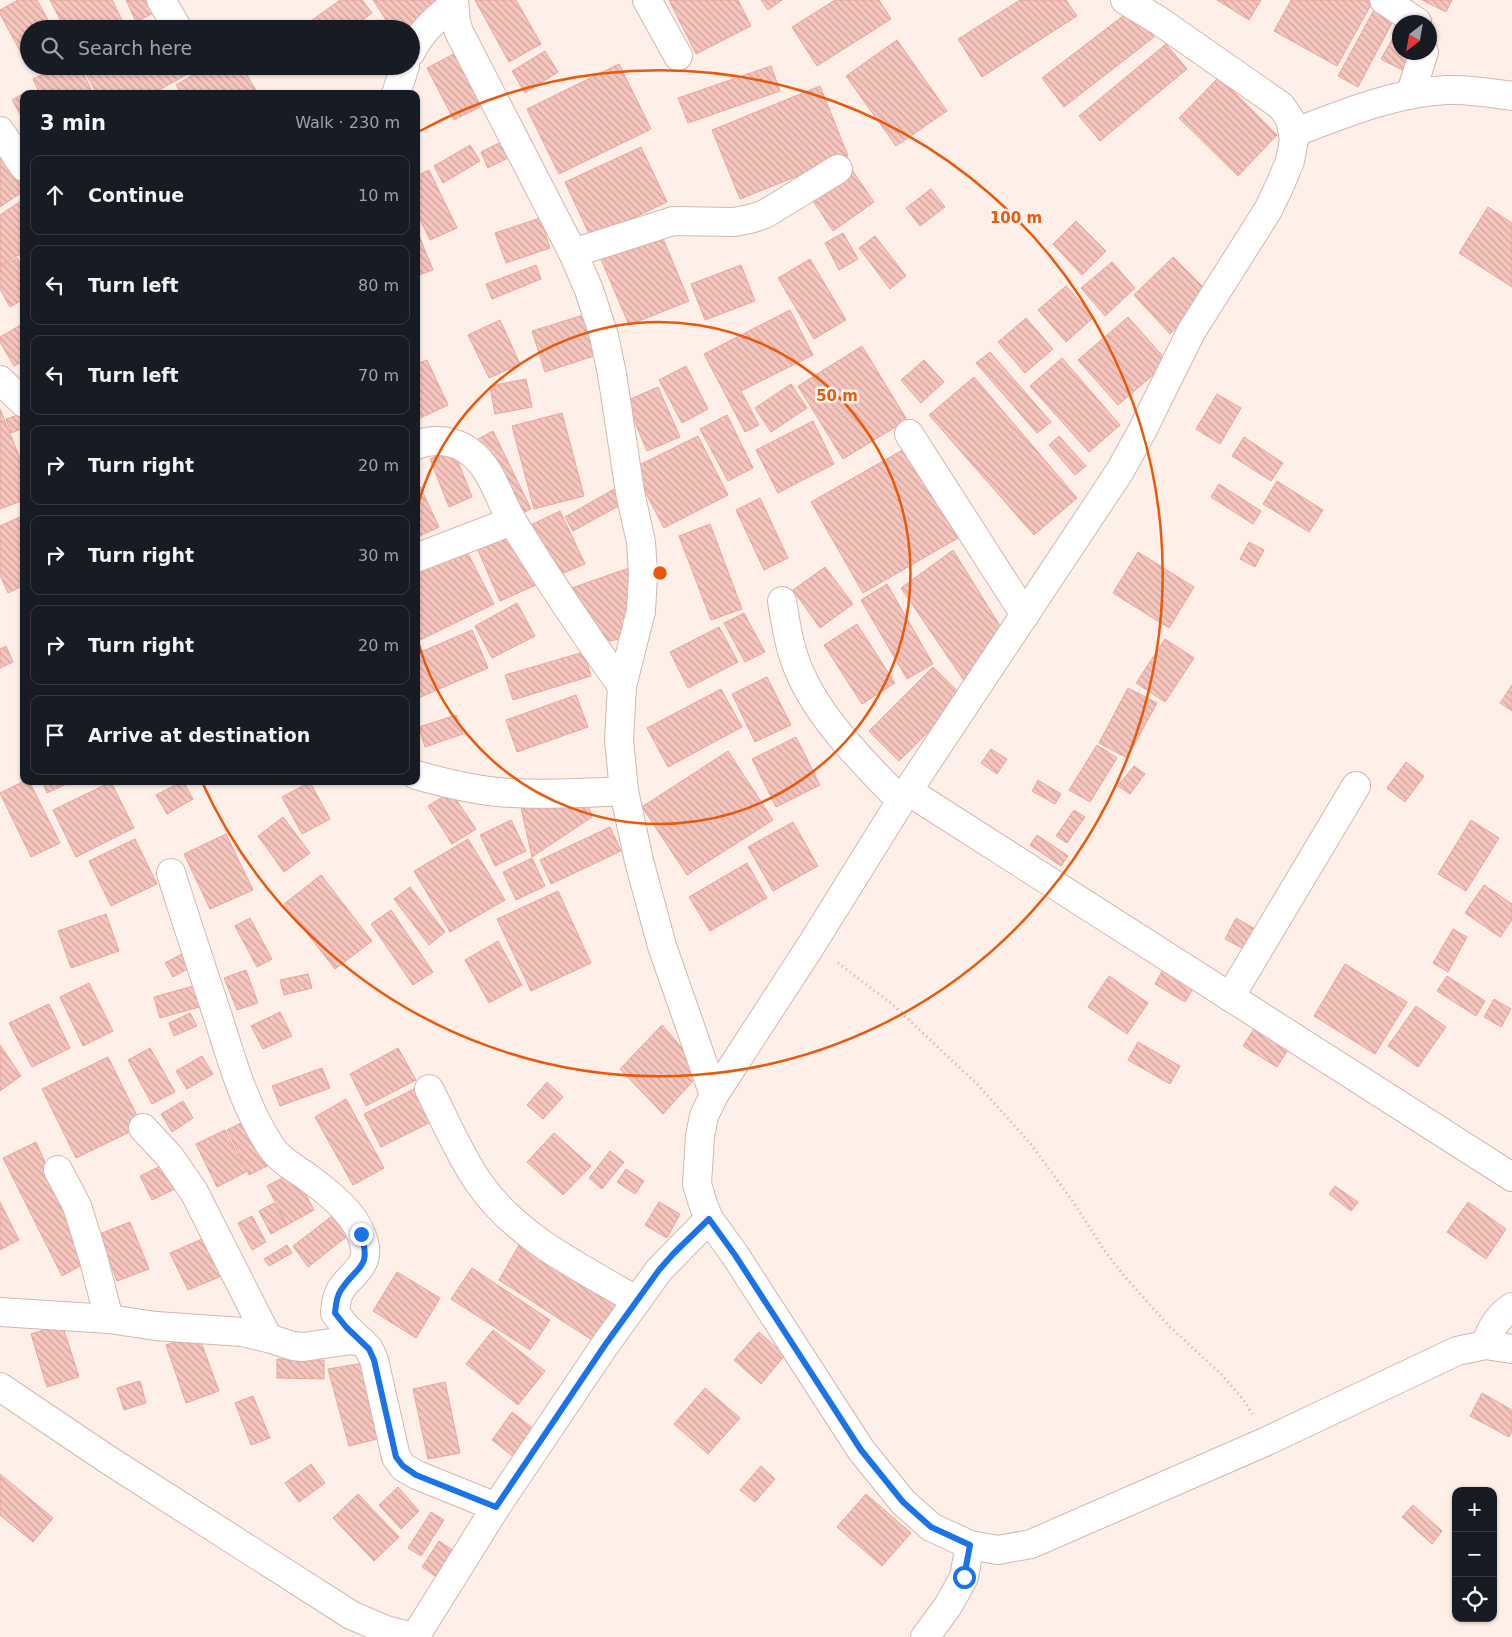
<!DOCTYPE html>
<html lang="en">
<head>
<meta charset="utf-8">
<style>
	:root { --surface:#171b24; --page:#20242c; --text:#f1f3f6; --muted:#9ea1a6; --line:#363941 }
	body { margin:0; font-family:"DejaVu Sans",sans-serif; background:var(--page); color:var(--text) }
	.controls { position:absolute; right:15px; bottom:15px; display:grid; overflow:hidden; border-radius:10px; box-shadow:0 1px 4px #0004 }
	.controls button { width:45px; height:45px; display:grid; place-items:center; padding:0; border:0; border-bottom:1px solid var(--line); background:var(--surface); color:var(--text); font:25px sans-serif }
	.compass { position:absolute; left:1392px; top:15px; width:45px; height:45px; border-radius:50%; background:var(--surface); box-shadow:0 1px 4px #0004; rotate:211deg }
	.stop { position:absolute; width:15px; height:15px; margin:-11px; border:4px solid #1a73e8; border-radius:50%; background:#fff }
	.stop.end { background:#1a73e8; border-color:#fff; box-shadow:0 1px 5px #0008 }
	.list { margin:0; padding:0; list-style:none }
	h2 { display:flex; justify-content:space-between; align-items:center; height:65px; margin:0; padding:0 20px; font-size:21px }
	h2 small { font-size:16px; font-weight:400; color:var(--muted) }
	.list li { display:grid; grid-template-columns:32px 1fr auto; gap:15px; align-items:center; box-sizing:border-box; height:80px; margin:0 10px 10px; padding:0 10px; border:1px solid var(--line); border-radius:10px }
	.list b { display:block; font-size:19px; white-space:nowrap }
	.list em { font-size:16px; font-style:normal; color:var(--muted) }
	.icon { flex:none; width:28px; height:28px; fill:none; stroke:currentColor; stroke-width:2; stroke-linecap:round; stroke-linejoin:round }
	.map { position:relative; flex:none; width:1512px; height:1637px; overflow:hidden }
	.search { position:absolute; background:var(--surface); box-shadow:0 1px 4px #0004; left:20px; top:20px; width:400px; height:55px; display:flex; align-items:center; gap:12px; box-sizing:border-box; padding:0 18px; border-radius:28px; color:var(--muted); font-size:19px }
	.panel { position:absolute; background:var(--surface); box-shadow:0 1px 4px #0004; left:20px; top:90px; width:400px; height:695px; border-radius:10px }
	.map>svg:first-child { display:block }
	.building { fill:url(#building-back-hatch); stroke:#eaa69c }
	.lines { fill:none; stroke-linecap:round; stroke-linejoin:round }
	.minor-casing { stroke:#d4b6af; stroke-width:30 }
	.path { stroke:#dca8a0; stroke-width:3; stroke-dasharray:1 4; stroke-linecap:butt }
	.minor { stroke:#fff; stroke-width:28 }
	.route { stroke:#1a73e8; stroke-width:6 }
	.ring { fill:none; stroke:#e8590c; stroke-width:2.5 }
	.centre { fill:#e8590c; stroke:#fff6f1; stroke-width:2.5 }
	.ring-label { font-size:15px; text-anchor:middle; font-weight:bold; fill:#e8590c; stroke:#fff6f1; stroke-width:5; stroke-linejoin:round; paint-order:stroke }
</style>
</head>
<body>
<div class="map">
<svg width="1512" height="1637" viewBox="0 0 1512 1637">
	<defs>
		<pattern id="building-back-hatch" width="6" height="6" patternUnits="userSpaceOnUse" patternTransform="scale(1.25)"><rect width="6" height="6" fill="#f6c6be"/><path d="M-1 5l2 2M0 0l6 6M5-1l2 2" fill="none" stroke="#cca39c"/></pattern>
	</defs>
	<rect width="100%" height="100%" fill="#fef0e9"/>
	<g class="building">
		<polygon points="18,0 37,0 53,29 29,29 29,66 36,66 30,69 0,14 0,10"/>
		<polygon points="50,0 112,0 124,24 115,29 65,29"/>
		<polygon points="126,0 151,0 157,11 136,22"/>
		<polygon points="340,0 362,0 372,13 351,29 301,28"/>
		<polygon points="373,0 444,0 410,29 392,29"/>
		<polygon points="475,0 516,0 541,44 509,62"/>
		<polygon points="669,0 738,0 751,26 696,54"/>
		<polygon points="761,0 782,0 768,10"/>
		<polygon points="835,0 879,0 891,19 817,66 792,27"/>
		<polygon points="1020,0 1066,0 1077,16 982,77 958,39"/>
		<polygon points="1217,0 1261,0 1249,20"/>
		<polygon points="1291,0 1372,0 1373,1 1337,66 1274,31"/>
		<polygon points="1422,0 1452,0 1446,12"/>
		<polygon points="1375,8 1394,19 1358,87 1338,76"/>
		<polygon points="1132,9 1154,37 1064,107 1042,78"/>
		<polygon points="165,17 172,29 143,29"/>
		<polygon points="1398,29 1400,52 1412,52 1402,70 1381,59"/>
		<polygon points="897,40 947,111 896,146 846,76"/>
		<polygon points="1166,44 1187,69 1100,141 1079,116"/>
		<polygon points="463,49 490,102 454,120 427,68"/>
		<polygon points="545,51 558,72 525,93 512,71"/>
		<polygon points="619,64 651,129 559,174 527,109"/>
		<polygon points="60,66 80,66 93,94 40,94 33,79"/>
		<polygon points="82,66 193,66 195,70 152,94 97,94"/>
		<polygon points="208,66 242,66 258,94 182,94 176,85"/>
		<polygon points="771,66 780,91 688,123 678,98"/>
		<polygon points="1219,77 1277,135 1238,176 1179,118"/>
		<polygon points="820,86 848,156 740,199 712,130"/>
		<polygon points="28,91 30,94 24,94 24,121 12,100"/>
		<polygon points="509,138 516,154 488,168 481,152"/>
		<polygon points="0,144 24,179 24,191 0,207"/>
		<polygon points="470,145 480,161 443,183 434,166"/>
		<polygon points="641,147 667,202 591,238 565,182"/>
		<polygon points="850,167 874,202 833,231 809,195"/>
		<polygon points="429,170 457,228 430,240 416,211 416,176"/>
		<polygon points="931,189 945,207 920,226 906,208"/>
		<polygon points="24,199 24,256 22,253 0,266 0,215"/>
		<polygon points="1488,207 1512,223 1512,287 1459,253"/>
		<polygon points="540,218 550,248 506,263 495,233"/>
		<polygon points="1076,221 1106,251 1082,275 1053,244"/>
		<polygon points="416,228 433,270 416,276"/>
		<polygon points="659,229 689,301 629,325 597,250"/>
		<polygon points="843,233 858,259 839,270 825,243"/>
		<polygon points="875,236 906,276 890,289 859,248"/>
		<polygon points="1173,257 1211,295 1170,334 1134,295"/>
		<polygon points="17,258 24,270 24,299 10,307 0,289 0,267"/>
		<polygon points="810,259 846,320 814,339 778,278"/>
		<polygon points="1112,262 1135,288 1105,316 1081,288"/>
		<polygon points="536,265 541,279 492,299 486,284"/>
		<polygon points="741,265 755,301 705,320 691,284"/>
		<polygon points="1066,286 1094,317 1066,342 1038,310"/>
		<polygon points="790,310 813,355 741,391 759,425 745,432 704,354"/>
		<polygon points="590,313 603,353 545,372 532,331"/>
		<polygon points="1128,317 1168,362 1118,405 1078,360"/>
		<polygon points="1026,318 1053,349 1025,373 998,342"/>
		<polygon points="500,320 520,364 489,378 468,335"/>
		<polygon points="24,323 24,361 14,366 0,342 0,337"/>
		<polygon points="862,346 907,420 843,459 798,386"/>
		<polygon points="990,352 1051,422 1037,433 976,363"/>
		<polygon points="1062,358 1120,425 1089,452 1030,386"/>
		<polygon points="427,360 448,405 416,420 416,364"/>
		<polygon points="924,360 944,382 921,403 901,380"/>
		<polygon points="686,366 708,409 682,423 659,380"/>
		<polygon points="974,377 1077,498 1034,535 929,415"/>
		<polygon points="526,379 532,407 495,414 490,386"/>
		<polygon points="791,384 807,408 771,432 755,408"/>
		<polygon points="658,387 680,437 647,451 626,401"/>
		<polygon points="1217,394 1241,408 1220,444 1196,429"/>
		<polygon points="0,409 24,468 24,500 0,509"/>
		<polygon points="24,413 24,428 11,433 6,419"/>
		<polygon points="562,413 584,496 534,509 512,426"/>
		<polygon points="727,415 753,468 728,481 700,429"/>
		<polygon points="813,421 834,464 778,493 756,450"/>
		<polygon points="493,431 531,509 514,517 476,440"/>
		<polygon points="698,436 728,495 664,528 633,468"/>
		<polygon points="1059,436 1086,466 1075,475 1049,445"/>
		<polygon points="1244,437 1283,463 1271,481 1232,456"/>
		<polygon points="906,448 958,538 863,593 811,502"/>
		<polygon points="453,449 472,497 449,507 430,459"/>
		<polygon points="416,478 439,527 416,538"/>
		<polygon points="1277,481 1323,510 1309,532 1263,504"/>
		<polygon points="1219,484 1261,511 1253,524 1211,497"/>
		<polygon points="616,488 624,503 573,531 565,517"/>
		<polygon points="760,498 788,558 764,570 736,510"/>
		<polygon points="560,511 585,564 552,578 520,530"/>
		<polygon points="24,515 24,585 8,593 0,575 0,526"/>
		<polygon points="710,524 742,609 711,620 679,536"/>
		<polygon points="512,532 536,585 500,601 477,548"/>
		<polygon points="1249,542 1264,550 1255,567 1240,559"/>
		<polygon points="463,544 494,604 416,642 416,564"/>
		<polygon points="953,550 1005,634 965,682 901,588"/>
		<polygon points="1138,552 1194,587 1169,628 1113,593"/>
		<polygon points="825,567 853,604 820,628 793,590"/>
		<polygon points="629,568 629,615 621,620 624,638 600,643 569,589"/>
		<polygon points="887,584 933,664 907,679 861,600"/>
		<polygon points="517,603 535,636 492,658 475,626"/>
		<polygon points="744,613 765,652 745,662 724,623"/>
		<polygon points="857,624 895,683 862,704 824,645"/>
		<polygon points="719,627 738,662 688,688 670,652"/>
		<polygon points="472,630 488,668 416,699 416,654"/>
		<polygon points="1165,639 1194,658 1165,702 1136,683"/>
		<polygon points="6,646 13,662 0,668 0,649"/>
		<polygon points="584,652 591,676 513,700 505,675"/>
		<polygon points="933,667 964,697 899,761 869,731"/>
		<polygon points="767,677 791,725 755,742 732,694"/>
		<polygon points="1512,685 1512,711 1500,703"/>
		<polygon points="1128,688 1157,703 1127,758 1099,743"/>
		<polygon points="721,689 742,727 668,767 647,728"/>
		<polygon points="576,695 588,727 517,752 506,720"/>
		<polygon points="456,715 463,734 425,747 419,727"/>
		<polygon points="796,737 820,785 776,807 752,759"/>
		<polygon points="1097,745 1117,758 1090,802 1069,790"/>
		<polygon points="991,749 1007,759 997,774 981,763"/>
		<polygon points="728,751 773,820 687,875 642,807"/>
		<polygon points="1406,762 1424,776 1405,802 1387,788"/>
		<polygon points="1134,766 1145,774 1130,794 1118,786"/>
		<polygon points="1038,780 1061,794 1055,804 1032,791"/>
		<polygon points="24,781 29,781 60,843 31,857 0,793"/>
		<polygon points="42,781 73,781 47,793"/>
		<polygon points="183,781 193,799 167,814 156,795"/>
		<polygon points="111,782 134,828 76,857 53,810"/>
		<polygon points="310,782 330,819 302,834 282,797"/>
		<polygon points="451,792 476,829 452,844 428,806"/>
		<polygon points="519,799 587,801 592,817 532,857"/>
		<polygon points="1074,810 1085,817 1067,843 1056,836"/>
		<polygon points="283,817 310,853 284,872 258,836"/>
		<polygon points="511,820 526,851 495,866 480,835"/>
		<polygon points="1471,820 1499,838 1466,891 1438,874"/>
		<polygon points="793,822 818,866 773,891 748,847"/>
		<polygon points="610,827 621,851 551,884 540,860"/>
		<polygon points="226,834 253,890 210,909 184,854"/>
		<polygon points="1037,835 1068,856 1061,866 1030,845"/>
		<polygon points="135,839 157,884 111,906 89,861"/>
		<polygon points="468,839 505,900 450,932 414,871"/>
		<polygon points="532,858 545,886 516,900 503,872"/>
		<polygon points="747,863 767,898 710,931 689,897"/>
		<polygon points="321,875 372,941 335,969 284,904"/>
		<polygon points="1484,885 1512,904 1512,920 1500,937 1465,913"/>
		<polygon points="410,887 445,932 429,945 394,899"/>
		<polygon points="558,891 591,963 531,991 497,919"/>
		<polygon points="391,910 433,972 413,985 371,924"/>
		<polygon points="106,914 119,951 71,968 58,931"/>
		<polygon points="250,918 272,959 257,967 235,926"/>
		<polygon points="1236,918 1255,929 1244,949 1225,939"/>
		<polygon points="1453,929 1467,937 1448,972 1433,963"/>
		<polygon points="498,941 522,985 489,1003 465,960"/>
		<polygon points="182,954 189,968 173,977 165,963"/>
		<polygon points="1166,964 1197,982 1185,1002 1155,984"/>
		<polygon points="1345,964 1407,1002 1375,1054 1314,1016"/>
		<polygon points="246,970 258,1003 237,1010 224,978"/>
		<polygon points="308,974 312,988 284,995 280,980"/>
		<polygon points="1109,976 1148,1003 1127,1034 1088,1007"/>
		<polygon points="1447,976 1485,1001 1476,1016 1437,991"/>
		<polygon points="89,983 113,1031 83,1046 60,997"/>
		<polygon points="197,985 203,1006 160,1018 154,997"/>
		<polygon points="1494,999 1511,1009 1501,1027 1484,1017"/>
		<polygon points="49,1004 70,1048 32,1067 9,1023"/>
		<polygon points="1416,1006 1446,1027 1418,1067 1388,1046"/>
		<polygon points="280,1012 292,1036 263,1049 251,1026"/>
		<polygon points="190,1013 197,1026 174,1036 169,1023"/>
		<polygon points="1257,1024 1291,1045 1277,1067 1243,1046"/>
		<polygon points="662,1025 702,1071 663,1114 620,1069"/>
		<polygon points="1138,1042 1180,1066 1170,1084 1128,1060"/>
		<polygon points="0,1045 21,1076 0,1091"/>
		<polygon points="150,1048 175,1092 152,1104 128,1060"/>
		<polygon points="398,1048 416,1080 366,1106 350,1074"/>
		<polygon points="202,1056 213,1074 187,1089 176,1071"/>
		<polygon points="108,1057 142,1126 76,1158 42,1089"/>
		<polygon points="322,1068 330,1088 280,1106 272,1086"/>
		<polygon points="547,1082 563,1097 543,1119 527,1105"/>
		<polygon points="420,1086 437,1119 381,1147 364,1114"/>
		<polygon points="346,1099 384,1168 353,1185 315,1117"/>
		<polygon points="183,1101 193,1118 172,1132 161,1114"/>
		<polygon points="253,1117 275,1162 249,1175 227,1130"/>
		<polygon points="225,1130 246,1172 217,1187 196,1144"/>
		<polygon points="554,1133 591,1166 563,1195 527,1162"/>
		<polygon points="36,1142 89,1261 62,1276 3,1158"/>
		<polygon points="610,1151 624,1162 602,1189 589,1178"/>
		<polygon points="171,1161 183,1185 152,1200 140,1176"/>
		<polygon points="626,1169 644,1181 635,1194 617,1182"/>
		<polygon points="294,1172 314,1210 287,1225 267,1186"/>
		<polygon points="1335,1186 1358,1202 1351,1211 1329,1194"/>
		<polygon points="0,1202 19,1240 0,1250"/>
		<polygon points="659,1202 680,1214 667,1238 645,1225"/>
		<polygon points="1468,1202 1506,1229 1486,1259 1447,1232"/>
		<polygon points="274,1203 287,1225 271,1234 259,1211"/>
		<polygon points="340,1210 355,1230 308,1267 293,1246"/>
		<polygon points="252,1216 266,1242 252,1250 238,1223"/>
		<polygon points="130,1222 149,1269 117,1281 99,1234"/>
		<polygon points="211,1235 229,1273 188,1290 170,1253"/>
		<polygon points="523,1238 624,1297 595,1342 499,1280"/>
		<polygon points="287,1245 292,1253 269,1266 264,1259"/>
		<polygon points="472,1268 550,1320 530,1350 451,1299"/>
		<polygon points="397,1272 440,1298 416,1338 373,1311"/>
		<polygon points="62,1324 79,1377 47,1387 31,1334"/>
		<polygon points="493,1330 545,1371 518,1405 466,1364"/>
		<polygon points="759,1332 785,1355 761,1384 734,1360"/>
		<polygon points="198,1334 219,1391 186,1403 166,1345"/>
		<polygon points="277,1359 324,1360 324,1379 277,1378"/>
		<polygon points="370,1362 385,1437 349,1446 328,1369"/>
		<polygon points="140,1381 146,1403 124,1410 117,1388"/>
		<polygon points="445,1382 460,1453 428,1459 413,1389"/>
		<polygon points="705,1388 740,1418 708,1454 674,1424"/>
		<polygon points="1482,1393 1512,1410 1512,1431 1509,1437 1470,1416"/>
		<polygon points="253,1396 270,1438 251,1445 235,1403"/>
		<polygon points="512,1412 540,1434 519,1461 492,1440"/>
		<polygon points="311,1464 325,1483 299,1502 285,1483"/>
		<polygon points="761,1466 775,1479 755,1502 740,1490"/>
		<polygon points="0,1474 53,1518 33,1542 0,1515"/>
		<polygon points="398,1487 419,1511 401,1529 379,1505"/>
		<polygon points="358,1494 399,1537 374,1561 333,1518"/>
		<polygon points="866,1494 911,1533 882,1566 837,1527"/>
		<polygon points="1413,1505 1442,1531 1432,1544 1402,1517"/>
		<polygon points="431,1512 444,1520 421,1556 408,1548"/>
		<polygon points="439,1541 463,1557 445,1583 422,1567"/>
	</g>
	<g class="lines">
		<g class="minor-casing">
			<g id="minor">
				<polyline points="161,0 178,29"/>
				<polyline points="454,0 456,22 459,32 573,253 589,290 604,336 612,374 630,492 641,542 643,574 641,611 622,686 619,740 624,791 639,861 662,946 714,1095"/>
				<polyline points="647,0 678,56"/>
				<polyline points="1125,0 1158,20 1281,106 1290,119 1294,140 1290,161 1280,185 1268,210 1191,332 1142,431 1120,471 901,801 812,944 714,1095 704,1116 700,1136 697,1184 703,1204 709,1219 735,1255 861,1450 903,1502 931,1527 970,1545 998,1550 1031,1544 1267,1441 1457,1351 1485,1345 1512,1349"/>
				<polyline points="1384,0 1417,22"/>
				<path d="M 411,52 C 421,31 436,19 454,4"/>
				<polyline points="396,94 405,66"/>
				<polyline points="1410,95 1424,52"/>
				<polyline points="0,131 24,167"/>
				<path d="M 1293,133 C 1341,115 1395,92 1447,90 C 1469,89 1491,93 1512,96"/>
				<polyline points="573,253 673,221 734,222 750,219 765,214 838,169"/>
				<polyline points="0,380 24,403"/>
				<polyline points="909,434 1025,615"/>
				<path d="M 416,445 C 434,438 455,440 470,452 C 493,469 499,501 514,524 C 548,579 584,633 622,686"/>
				<polyline points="416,558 512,521"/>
				<path d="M 782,601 C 786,626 790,652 801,675 C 821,721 867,766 901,801"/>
				<path d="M 416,775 C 448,784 481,792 513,793 C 550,795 587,793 624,791"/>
				<polyline points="908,791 1512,1177"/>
				<path d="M 171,873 C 186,921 202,969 218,1017 C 232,1061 245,1108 271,1147 C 280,1160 293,1167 306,1176 C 329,1193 360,1216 365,1247 C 368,1268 349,1275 340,1291 C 336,1298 336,1306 335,1313 L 346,1327 L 362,1342"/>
				<polyline points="1230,997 1356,786"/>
				<path d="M 429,1089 C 445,1120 459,1154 479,1183 C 518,1239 581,1267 637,1301"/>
				<polyline points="143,1128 170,1157 194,1192 268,1338"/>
				<polyline points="58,1170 77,1206 93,1257 109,1319"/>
				<polyline points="0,1312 109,1319 156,1326 242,1332 268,1338 293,1346 303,1347 351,1340 362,1342 369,1349 374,1360 396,1457 403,1467 417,1475 496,1507"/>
				<path d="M 1485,1345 C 1491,1329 1497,1317 1512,1307"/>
				<polyline points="0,1387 107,1459 351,1615 386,1630 414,1637"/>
				<polyline points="415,1637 496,1507 605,1345 659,1270 709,1219"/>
				<polyline points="925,1637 948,1606 964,1577 970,1545"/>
			</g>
		</g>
		<polyline class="path" points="838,963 892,1004 977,1084 1030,1143 1074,1203 1104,1250 1125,1277 1169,1326 1221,1374 1246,1403 1252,1414"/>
		<use href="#minor" class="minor"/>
	</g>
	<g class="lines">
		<path class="route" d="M 361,1234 C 372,1269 357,1265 341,1290 C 336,1297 336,1305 335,1313 L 346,1327 L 369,1349 L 374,1360 L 396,1457 L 403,1466 L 416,1475 L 496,1507 L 605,1345 L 659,1270 L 674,1253 L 709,1219 L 735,1255 L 861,1450 L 903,1502 L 931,1527 L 970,1545 L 964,1577"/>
	</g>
	<g class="ring">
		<path d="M416 512A251 251 0 1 1 416 634"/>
		<path d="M420 131A503 503 0 1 1 202 782"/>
	</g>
	<circle cx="660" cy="573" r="8" class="centre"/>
	<g class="ring-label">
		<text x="1016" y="223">100 m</text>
		<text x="837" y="401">50 m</text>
	</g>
</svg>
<div class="controls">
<button>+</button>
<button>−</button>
<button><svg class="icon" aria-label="locate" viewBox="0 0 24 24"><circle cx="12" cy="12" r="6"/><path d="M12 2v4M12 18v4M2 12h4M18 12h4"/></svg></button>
</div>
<svg class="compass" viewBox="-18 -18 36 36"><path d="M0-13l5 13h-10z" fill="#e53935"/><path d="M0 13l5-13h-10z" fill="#9ea1a6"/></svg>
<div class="stop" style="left:964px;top:1577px"></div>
<div class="stop end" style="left:361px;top:1234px"></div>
<div class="search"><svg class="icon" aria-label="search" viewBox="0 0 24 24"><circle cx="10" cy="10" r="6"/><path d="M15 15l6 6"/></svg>Search here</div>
<section class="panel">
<h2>3 min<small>Walk · 230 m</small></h2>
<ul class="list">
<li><svg class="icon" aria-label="ahead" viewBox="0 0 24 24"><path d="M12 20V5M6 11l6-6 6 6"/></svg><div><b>Continue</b></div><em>10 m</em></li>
<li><svg class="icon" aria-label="left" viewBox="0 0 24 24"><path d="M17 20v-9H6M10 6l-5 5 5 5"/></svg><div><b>Turn left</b></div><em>80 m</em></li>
<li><svg class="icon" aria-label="left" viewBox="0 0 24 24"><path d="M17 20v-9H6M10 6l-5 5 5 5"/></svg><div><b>Turn left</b></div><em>70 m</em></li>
<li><svg class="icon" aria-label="right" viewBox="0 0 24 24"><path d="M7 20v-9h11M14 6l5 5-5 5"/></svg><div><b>Turn right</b></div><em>20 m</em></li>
<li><svg class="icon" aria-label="right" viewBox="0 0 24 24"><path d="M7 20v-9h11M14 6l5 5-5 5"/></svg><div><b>Turn right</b></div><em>30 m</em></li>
<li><svg class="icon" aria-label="right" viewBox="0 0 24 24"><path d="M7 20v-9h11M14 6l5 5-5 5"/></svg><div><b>Turn right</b></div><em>20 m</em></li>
<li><svg class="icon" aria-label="arrive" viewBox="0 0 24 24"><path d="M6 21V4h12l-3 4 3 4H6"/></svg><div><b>Arrive at destination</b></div></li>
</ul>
</section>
</div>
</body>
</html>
